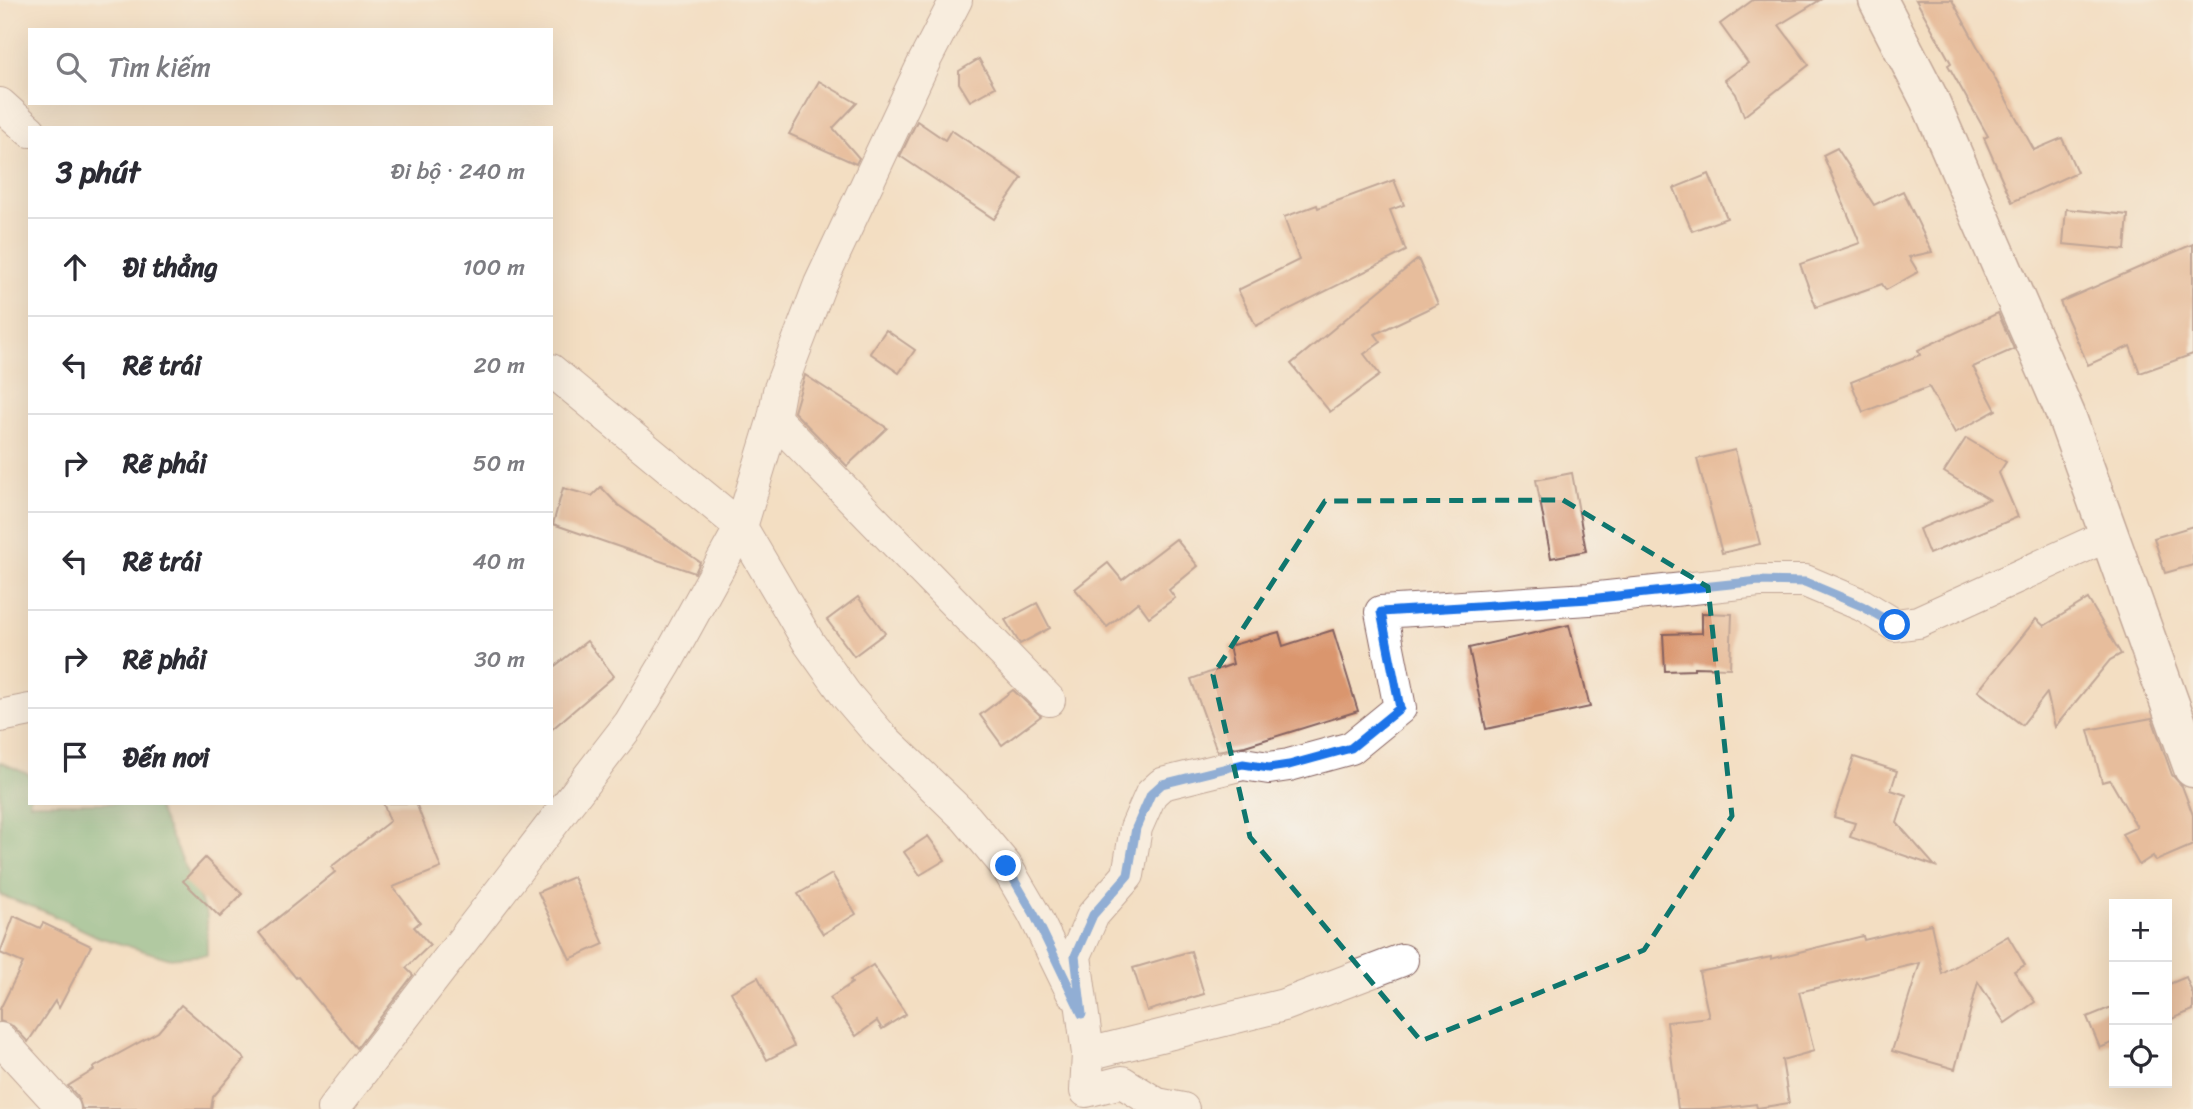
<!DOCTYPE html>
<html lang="vi">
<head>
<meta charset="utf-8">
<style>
	:root { --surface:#fff; --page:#f2f2f3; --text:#2b2b33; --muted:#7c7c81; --line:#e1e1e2 }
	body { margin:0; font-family:Sriracha,sans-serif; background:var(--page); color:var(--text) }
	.controls { position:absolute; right:21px; bottom:21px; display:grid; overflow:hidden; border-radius:0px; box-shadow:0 7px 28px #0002 }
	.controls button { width:63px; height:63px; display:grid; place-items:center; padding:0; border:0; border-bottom:2px solid var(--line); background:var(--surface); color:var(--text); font:35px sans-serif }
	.stop { position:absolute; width:21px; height:21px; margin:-16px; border:5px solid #1a73e8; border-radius:50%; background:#fff }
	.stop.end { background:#1a73e8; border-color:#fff; box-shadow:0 2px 7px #0008 }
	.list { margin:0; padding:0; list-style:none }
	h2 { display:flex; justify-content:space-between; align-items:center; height:91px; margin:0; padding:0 28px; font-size:30px }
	h2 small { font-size:23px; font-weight:400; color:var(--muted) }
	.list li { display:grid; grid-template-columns:46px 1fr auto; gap:21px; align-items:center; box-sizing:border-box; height:98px; padding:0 28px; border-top:2px solid var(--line) }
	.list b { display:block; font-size:26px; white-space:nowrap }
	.list em { font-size:23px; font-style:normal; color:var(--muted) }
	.icon { flex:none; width:38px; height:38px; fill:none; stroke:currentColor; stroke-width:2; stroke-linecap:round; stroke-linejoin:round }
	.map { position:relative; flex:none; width:2193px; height:1109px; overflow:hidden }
	.search { position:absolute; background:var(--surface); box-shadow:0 7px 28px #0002; left:28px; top:28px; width:525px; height:77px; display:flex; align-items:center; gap:18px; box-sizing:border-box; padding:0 24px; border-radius:0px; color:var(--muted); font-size:26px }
	.panel { position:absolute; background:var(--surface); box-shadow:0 7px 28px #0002; left:28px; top:126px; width:525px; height:679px; border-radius:0px }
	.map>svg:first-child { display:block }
	.forest { fill:#62af78; stroke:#566752; stroke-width:2 }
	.building { fill:#da966e }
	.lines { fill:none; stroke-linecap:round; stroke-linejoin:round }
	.minor-casing { stroke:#856260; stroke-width:34 }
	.tertiary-casing { stroke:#856260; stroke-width:41 }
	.minor { stroke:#fff; stroke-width:32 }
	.tertiary { stroke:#fff; stroke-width:38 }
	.route { stroke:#1a73e8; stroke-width:9 }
	.marked { fill:none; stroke:#0f766e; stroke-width:5; stroke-dasharray:14 9; stroke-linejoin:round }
</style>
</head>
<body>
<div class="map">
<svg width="2193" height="1109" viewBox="0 0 2193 1109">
	<rect width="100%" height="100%" fill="#f6f6f2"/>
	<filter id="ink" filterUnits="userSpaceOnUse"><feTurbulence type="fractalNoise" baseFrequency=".0143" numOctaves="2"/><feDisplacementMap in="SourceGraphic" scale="14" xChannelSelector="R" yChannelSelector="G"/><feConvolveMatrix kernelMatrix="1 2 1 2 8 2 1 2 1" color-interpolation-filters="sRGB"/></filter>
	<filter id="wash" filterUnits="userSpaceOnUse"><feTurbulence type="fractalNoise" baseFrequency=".00686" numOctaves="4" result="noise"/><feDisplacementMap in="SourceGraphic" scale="28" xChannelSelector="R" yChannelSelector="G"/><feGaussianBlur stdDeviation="1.57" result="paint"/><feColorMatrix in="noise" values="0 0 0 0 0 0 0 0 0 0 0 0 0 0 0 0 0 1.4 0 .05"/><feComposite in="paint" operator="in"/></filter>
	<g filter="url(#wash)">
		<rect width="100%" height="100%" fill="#f3dec2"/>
		<polygon class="forest" points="0,762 30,775 30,803 155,803 207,915 207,955 167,958 98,937 46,912 0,895"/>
		<g id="blocks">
			<g class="building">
				<polygon points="1753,0 1820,0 1779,25 1809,65 1744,116 1736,94 1725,80 1748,63 1720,24"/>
				<polygon points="1916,0 1952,0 2034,150 2062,138 2077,172 2012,202 1984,138 1988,136 1948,65 1951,63"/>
				<polygon points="979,59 995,87 970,101 959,83 959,71"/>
				<polygon points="819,81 857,103 833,128 859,158 856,164 789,134"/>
				<polygon points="917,121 945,140 951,130 1022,178 994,219 900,156"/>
				<polygon points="1837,148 1874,205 1903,191 1932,252 1909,257 1918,272 1886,290 1882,284 1816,307 1800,264 1860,243 1823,155"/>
				<polygon points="1709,174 1727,218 1692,231 1674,188"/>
				<polygon points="1394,180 1404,205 1390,210 1406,251 1256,326 1238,290 1299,260 1284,217 1317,205 1318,208"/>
				<polygon points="2066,209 2128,215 2125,250 2063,244"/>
				<polygon points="2193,244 2193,354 2140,373 2130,346 2088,365 2060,302"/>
				<polygon points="1418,259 1438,304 1375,334 1381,342 1364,354 1380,375 1330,412 1291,364"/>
				<polygon points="1998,313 2014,349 1973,367 1996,410 1955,433 1929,387 1863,412 1851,382 1920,355 1918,350"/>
				<polygon points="886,330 915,350 899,373 870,353"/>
				<polygon points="805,375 887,428 847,466 794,412"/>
				<polygon points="1966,438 2006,462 1999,473 2018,517 1929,554 1919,529 1989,499 1944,472"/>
				<polygon points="1735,450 1760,544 1722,553 1697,459"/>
				<polygon points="1572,473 1586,551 1551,558 1536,480"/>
				<polygon points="601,487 618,505 700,562 695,573 553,524 563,488 592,496"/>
				<polygon points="2193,526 2193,565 2165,573 2154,538"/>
				<polygon points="1176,539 1198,566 1169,590 1175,598 1149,617 1138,602 1107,627 1075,589 1108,563 1122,580"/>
				<polygon points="858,597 885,633 854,656 827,620"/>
				<polygon points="2088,599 2121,654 2110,660 2055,727 2047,693 2022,725 1978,691 2036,619 2044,626"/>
				<polygon points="1037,603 1050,628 1020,644 1005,620"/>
				<polygon points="1702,613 1732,614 1730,668 1694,667 1694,670 1665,671 1663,634 1702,633"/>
				<polygon points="1569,625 1590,707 1486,729 1469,648"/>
				<polygon points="1333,630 1358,711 1245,746 1217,751 1191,679 1233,664 1229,646 1279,632 1283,646"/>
				<polygon points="587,641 614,676 551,730 551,669"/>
				<polygon points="1013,690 1041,716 1002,745 980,715"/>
				<polygon points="2152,718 2172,775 2182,786 2193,815 2193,845 2156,861 2153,856 2139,865 2122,834 2137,827 2110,780 2102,782 2088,730"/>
				<polygon points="1854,757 1897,771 1891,790 1906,795 1897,823 1935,866 1850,837 1855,823 1834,817"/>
				<polygon points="383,803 416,803 441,868 393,887 420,922 414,927 430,945 406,968 413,975 357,1048 298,977 296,978 259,933 335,872 331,867 390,821"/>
				<polygon points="928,836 945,860 920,875 904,852"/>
				<polygon points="205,858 242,894 220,917 183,881"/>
				<polygon points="832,874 856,914 823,934 798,894"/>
				<polygon points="573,877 604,944 570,959 538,892"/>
				<polygon points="14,916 40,928 43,923 91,946 59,1008 55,1001 28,1042 13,1026 0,1021 0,1009 23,963 0,953"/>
				<polygon points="1931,924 1942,974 2008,936 2025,965 2014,971 2035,1002 2005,1023 1978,982 1955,1069 1892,1051 1920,963 1799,992 1814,1051 1782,1060 1789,1103 1757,1108 1756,1104 1717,1109 1678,1109 1667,1022 1709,1017 1699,972 1771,957 1771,959 1863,936 1864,940"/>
				<polygon points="1191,951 1204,994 1147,1011 1133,968"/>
				<polygon points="873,965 906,1014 882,1029 877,1021 856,1036 830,998 852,983 850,980"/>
				<polygon points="758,977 794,1046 767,1060 731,992"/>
				<polygon points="2186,977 2193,995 2193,1010 2167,1021 2167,985"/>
				<polygon points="181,1005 245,1059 213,1097 211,1109 82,1109 78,1097 68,1086 94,1070 93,1068 158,1032"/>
				<polygon points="2114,1006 2114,1042 2100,1048 2087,1017"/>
			</g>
		</g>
	</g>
	<g filter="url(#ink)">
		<use href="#blocks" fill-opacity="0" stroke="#856260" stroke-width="2"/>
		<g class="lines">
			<g class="minor-casing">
				<g id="minor">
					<polyline points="0,104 30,131"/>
					<polyline points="551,370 741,527 809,643 846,695 881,736 966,818 1006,866 1034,914 1072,992"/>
					<polyline points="774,418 1049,700"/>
					<polyline points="0,716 30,710"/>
					<polyline points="1402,960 1284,1005 1088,1054 1075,956 1093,915 1128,875 1136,828 1151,794 1162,784 1243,764 1269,768 1289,765 1351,748 1400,708 1381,612 1589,599 1759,581 1805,581 1862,605 1895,625 1918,622 2111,534"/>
					<polyline points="0,1039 64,1109"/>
					<polyline points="1088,1054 1086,1091 1122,1082 1157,1104 1183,1109"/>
					<polyline points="333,1109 630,723 665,665 741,527 774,418 779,391 820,284 925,60 956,0"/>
				</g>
			</g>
			<g class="tertiary-casing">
				<polyline id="tertiary" points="1878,0 1929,99 2066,415 2193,768"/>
			</g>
			<use href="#minor" class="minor"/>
			<use href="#tertiary" class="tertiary"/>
		</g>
	</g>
	<g class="lines" filter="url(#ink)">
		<polyline class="route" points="1006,866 1034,914 1082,1014 1075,956 1093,915 1128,875 1136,828 1151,794 1162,784 1243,764 1269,768 1289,765 1351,748 1400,708 1381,612 1589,599 1759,581 1805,582 1862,606 1895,625"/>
	</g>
	<path d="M0 0H2193V1109H0ZM 1563,500 L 1708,587 L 1732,816 L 1644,950 L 1421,1041 L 1250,837 L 1213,675 L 1325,501 Z" fill="#f3dec2" fill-opacity=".55" fill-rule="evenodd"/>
	<path class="marked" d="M 1563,500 L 1708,587 L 1732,816 L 1644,950 L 1421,1041 L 1250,837 L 1213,675 L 1325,501 Z"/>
</svg>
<div class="controls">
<button>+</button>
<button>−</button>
<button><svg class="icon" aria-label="locate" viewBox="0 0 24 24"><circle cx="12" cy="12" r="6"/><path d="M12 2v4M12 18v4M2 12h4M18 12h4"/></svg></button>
</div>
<div class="stop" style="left:1895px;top:625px"></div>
<div class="stop end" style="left:1006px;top:866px"></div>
<div class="search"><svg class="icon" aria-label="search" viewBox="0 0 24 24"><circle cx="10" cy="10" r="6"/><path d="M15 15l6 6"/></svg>Tìm kiếm</div>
<section class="panel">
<h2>3 phút<small>Đi bộ · 240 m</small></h2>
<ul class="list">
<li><svg class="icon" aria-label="ahead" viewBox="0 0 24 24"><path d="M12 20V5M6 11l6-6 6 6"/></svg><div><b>Đi thẳng</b></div><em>100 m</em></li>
<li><svg class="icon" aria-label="left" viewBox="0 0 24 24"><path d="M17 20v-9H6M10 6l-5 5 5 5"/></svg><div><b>Rẽ trái</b></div><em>20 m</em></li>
<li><svg class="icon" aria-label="right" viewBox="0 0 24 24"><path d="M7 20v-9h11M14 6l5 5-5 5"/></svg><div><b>Rẽ phải</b></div><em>50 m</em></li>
<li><svg class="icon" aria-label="left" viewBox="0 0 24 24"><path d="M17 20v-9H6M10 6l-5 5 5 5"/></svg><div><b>Rẽ trái</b></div><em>40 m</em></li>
<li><svg class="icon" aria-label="right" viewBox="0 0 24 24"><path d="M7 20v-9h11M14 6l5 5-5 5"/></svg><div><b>Rẽ phải</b></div><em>30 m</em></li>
<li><svg class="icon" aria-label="arrive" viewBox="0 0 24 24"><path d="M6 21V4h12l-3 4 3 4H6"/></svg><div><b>Đến nơi</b></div></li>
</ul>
</section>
</div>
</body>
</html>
